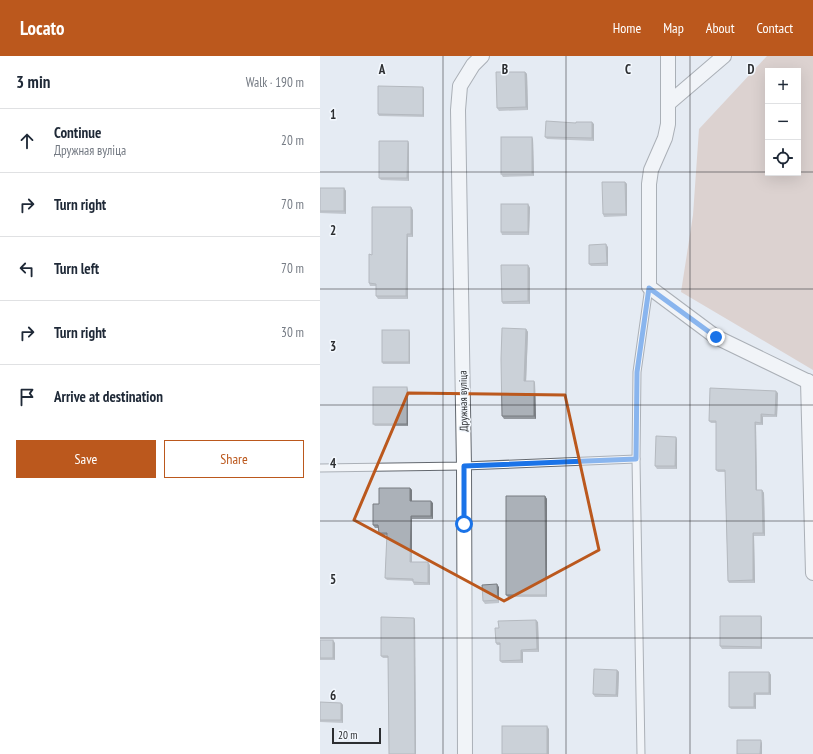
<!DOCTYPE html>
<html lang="en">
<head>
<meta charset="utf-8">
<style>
	:root { --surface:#fff; --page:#f6f6f7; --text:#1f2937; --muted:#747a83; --line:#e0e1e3; --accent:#bb581d }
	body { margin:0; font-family:"PT Sans Narrow",sans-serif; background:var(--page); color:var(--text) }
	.controls { position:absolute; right:12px; top:12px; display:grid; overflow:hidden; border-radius:0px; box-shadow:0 4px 16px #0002 }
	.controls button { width:36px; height:36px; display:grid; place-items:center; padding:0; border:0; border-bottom:1px solid var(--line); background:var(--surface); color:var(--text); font:20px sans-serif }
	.scale { position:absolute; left:12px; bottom:10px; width:49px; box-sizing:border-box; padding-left:4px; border:2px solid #2c2e31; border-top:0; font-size:11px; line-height:14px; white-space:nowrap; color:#2c2e31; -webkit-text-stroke:3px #f3f8fe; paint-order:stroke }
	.stop { position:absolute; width:12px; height:12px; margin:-9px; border:3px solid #1a73e8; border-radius:50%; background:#fff }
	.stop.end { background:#1a73e8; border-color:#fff; box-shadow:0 1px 4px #0008 }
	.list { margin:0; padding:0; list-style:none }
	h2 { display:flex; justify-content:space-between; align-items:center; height:52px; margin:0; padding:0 16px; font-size:17px }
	h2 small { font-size:13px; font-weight:400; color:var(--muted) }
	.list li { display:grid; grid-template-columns:26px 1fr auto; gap:12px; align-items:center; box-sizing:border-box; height:64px; padding:0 16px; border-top:1px solid var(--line) }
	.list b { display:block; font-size:15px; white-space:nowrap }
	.list p { margin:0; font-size:13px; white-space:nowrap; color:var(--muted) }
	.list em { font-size:13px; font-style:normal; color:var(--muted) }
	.actions { display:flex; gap:8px; padding:12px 16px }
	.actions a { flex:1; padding:9px 0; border:1px solid var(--accent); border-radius:0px; text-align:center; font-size:14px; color:var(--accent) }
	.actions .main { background:var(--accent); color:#fff }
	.icon { flex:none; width:22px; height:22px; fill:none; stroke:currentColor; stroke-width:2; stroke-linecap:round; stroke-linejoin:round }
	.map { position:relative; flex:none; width:493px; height:698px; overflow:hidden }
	header { display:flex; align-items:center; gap:24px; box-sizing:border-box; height:56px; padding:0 20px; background:var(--accent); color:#fff }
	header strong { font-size:19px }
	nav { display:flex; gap:22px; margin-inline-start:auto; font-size:14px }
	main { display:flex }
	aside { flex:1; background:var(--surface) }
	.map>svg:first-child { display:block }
	.green { fill:#d1b4a7; fill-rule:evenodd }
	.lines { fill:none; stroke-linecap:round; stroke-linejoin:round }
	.service-casing { stroke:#63686f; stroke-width:9 }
	.minor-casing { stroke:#63686f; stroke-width:16 }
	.service { stroke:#fff; stroke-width:7 }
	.minor { stroke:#fff; stroke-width:14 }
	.wall { fill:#93989e }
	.shaded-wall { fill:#787c81 }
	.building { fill:#abb1b8; stroke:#787c81 }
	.route { stroke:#1a73e8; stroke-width:5 }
	.marked { fill:none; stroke:#bb581d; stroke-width:3; stroke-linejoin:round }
	.grid { fill:none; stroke:#2c2e31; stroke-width:1; stroke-opacity:0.55 }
	.labels { text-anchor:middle; stroke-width:3; stroke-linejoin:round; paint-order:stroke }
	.street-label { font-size:11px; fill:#2c2e31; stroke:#f3f8fe }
	.grid-label { font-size:13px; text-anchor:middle; font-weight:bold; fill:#2c2e31; stroke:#f3f8fe; stroke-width:3; stroke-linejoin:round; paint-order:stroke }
</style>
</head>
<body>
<header>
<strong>Locato</strong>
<nav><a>Home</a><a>Map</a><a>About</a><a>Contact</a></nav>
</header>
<main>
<aside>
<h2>3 min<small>Walk · 190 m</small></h2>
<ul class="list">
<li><svg class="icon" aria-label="ahead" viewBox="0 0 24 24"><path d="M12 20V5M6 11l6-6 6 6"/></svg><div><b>Continue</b><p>Дружная вуліца</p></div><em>20 m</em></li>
<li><svg class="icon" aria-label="right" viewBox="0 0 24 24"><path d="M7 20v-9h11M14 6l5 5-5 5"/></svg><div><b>Turn right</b></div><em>70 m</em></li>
<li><svg class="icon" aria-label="left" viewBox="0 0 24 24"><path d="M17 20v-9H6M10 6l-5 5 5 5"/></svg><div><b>Turn left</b></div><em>70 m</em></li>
<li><svg class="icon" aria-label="right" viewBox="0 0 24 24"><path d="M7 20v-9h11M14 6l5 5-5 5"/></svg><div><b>Turn right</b></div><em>30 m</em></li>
<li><svg class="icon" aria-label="arrive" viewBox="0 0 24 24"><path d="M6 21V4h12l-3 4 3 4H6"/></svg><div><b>Arrive at destination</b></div></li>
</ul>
<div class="actions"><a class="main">Save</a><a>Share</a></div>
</aside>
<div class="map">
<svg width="493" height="698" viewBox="0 0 493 698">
	<rect width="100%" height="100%" fill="#e5ebf3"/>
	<path class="green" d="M 447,0 L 493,0 L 493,314 L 361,236 L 373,159 L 379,73 ZM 448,15 L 478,15 L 478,117 L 448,117 Z"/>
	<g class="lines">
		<g class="service-casing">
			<g id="service">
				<polyline points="0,412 144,410 316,403"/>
				<polyline points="321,698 316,403 317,316 329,231"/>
			</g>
		</g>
		<g class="minor-casing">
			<g id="minor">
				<polyline points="348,0 348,68 345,82 331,114 329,128 329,231 396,281 493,328"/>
				<polyline points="349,47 404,0"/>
				<polyline points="488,325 493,517"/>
				<polyline points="145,698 144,410 138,54 140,30 153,9 162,0"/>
			</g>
		</g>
		<use href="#service" class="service"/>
		<use href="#minor" class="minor"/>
	</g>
	<g class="wall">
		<polygon points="205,16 207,18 208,54 179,55 177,52"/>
		<polygon points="104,33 104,61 59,60 58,58"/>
		<polygon points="274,68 274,85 227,83 225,81"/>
		<polygon points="213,83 214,120 183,121 181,118"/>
		<polygon points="88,85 89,88 89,125 61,124 59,122"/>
		<polygon points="305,126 307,128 307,160 284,161 283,158"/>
		<polygon points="0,132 24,132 26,135 26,158 0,157"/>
		<polygon points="210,151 209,179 182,179 181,176"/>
		<polygon points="93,154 93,181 88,181 88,243 58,243 56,240 56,230 50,230 49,227 52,199"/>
		<polygon points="288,191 288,210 271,210 269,208"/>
		<polygon points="210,212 210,248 183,248 182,246"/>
		<polygon points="206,273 208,276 206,325 214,325 215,327 216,363 184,363 182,360"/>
		<polygon points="89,274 90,277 90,308 63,308 62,306"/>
		<polygon points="87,331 88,334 88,370 55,370 53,368"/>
		<polygon points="458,337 457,361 443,361 443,369 436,369 437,434 442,434 444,437 445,480 434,480 435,527 409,527 408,525 405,416 398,416 396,414 396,367 391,367 389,365"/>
		<polygon points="357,383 357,413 337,413 335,410"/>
		<polygon points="90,432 92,434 92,445 113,447 113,463 92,463 92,506 110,509 110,529 94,529 93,526 93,525 67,524 65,522 67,479 60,479 59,477 59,472 55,472 53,469 59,448"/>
		<polygon points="225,440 227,443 227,541 188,541 186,539"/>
		<polygon points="179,531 179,547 165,548 163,545"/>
		<polygon points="94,562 95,564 96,698 69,698 68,602 63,602 61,600"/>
		<polygon points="442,562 442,593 402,593 400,590"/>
		<polygon points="218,566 219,596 203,596 203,607 182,607 180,605 180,589 177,589 176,587 179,572"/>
		<polygon points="0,584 15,587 15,604 0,604"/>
		<polygon points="297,614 299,616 298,641 275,641 273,638"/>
		<polygon points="449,616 451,619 451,639 436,639 436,653 411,653 409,651"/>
		<polygon points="0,646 21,647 23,649 23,667 0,666"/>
	</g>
	<g class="shaded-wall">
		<polygon points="205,16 207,18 208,54 206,51"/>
		<polygon points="103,31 104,33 104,61 103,59"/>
		<polygon points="272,66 274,68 274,85 272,82"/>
		<polygon points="212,81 213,83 214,120 212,118"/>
		<polygon points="88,85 89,88 89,125 87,122"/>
		<polygon points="305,126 307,128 307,160 306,158"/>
		<polygon points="24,132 26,135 26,158 24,155"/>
		<polygon points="208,148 210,151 209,179 208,176"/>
		<polygon points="91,151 93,154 93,181 91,178"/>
		<polygon points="87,178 88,181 88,243 86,240"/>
		<polygon points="286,188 288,191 288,210 287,207"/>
		<polygon points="208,209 210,212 210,248 208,245"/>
		<polygon points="206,273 208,276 206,328 204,325"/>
		<polygon points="89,274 90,277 90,308 89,306"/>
		<polygon points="214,325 215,327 216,363 214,360"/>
		<polygon points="87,331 88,334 88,370 87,368"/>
		<polygon points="456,335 458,337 457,361 455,359"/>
		<polygon points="441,358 443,361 443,369 441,367"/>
		<polygon points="435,366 436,369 437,437 436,434"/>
		<polygon points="356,381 357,383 357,413 355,410"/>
		<polygon points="90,432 92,434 92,447 90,445"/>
		<polygon points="442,434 444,437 445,480 443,477"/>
		<polygon points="225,440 227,443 227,541 226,539"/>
		<polygon points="111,445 113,447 113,463 111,460"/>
		<polygon points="91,460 92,463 92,509 90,506"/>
		<polygon points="433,477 434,480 435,527 433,524"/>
		<polygon points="108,506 110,509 110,529 108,527"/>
		<polygon points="177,528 179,531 179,547 178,544"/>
		<polygon points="441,560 442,562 442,593 441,591"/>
		<polygon points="94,562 95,564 96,698 95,698"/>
		<polygon points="216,564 218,566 219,596 217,593"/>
		<polygon points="13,584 15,587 15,604 13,602"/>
		<polygon points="201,594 203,596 203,607 201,604"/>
		<polygon points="297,614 299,616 298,641 296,639"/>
		<polygon points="449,616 451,619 451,639 449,637"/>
		<polygon points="434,637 436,639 436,653 434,651"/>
		<polygon points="21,647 23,649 23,667 21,664"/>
		<polygon points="227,670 229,673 229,698 227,698"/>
		<polygon points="441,684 442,687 442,698 440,698"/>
	</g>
	<g class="building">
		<polygon points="176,16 205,16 206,51 177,52"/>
		<polygon points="58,30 103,31 103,59 58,58"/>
		<polygon points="226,65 256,67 256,66 272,66 272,82 225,81"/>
		<rect x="181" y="81" width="31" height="37"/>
		<polygon points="59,85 88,85 87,122 59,122"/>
		<polygon points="282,126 305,126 306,158 283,158"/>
		<rect x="0" y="132" width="24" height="23"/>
		<rect x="181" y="148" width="27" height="28"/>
		<polygon points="52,151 91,151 91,178 87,178 86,240 56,240 56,228 49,227 49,198 52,199"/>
		<polygon points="286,188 287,207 269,208 269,189"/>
		<polygon points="181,209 208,209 208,245 182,246"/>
		<polygon points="182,272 206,273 204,325 214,325 214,360 182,360 181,303"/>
		<rect x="62" y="274" width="27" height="32"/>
		<rect x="53" y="331" width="34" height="37"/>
		<polygon points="390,332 456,335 455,359 441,358 441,367 435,366 436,434 442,434 443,477 433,477 433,524 408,525 405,414 396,414 396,365 389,365"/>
		<polygon points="336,380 356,381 355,410 335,410"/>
		<polygon points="59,432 90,432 90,445 111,445 111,460 91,460 90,506 108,506 108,527 93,526 93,523 65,522 67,477 59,477 58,469 53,469 53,448 59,448"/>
		<polygon points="186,440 225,440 226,539 186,539"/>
		<polygon points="177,528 178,544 163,545 162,529"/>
		<polygon points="400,560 441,560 441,591 400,590"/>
		<polygon points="61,561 94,562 95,698 69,698 68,600 61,600"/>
		<polygon points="216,564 217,593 201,594 201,604 180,605 180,587 176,587 175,572 179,572 178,565"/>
		<rect x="0" y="584" width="13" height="18"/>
		<polygon points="274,613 297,614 296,639 273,638"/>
		<polygon points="409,616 449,616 449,637 434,637 434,651 409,651"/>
		<polygon points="0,646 21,647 21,664 0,664"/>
		<rect x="182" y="670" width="45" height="28"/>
		<polygon points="417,684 441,684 440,698 417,698"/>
	</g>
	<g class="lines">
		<polyline class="route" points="144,468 144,410 316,403 317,316 329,232 396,281"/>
	</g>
	<path d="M0 0H493V698H0ZM 88,337 L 245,339 L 279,494 L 184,545 L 34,464 Z" fill="#e5ebf3" fill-opacity=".55" fill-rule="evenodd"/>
	<path class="marked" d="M 88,337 L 245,339 L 279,494 L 184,545 L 34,464 Z"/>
	<path class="grid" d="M 123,0 L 123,698M 246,0 L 246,698M 370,0 L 370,698M 0,116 L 448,116M 478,116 L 493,116M 0,233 L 493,233M 0,349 L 493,349M 0,465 L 493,465M 0,582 L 493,582"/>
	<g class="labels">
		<g class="street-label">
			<text transform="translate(143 345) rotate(-91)" y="4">Дружная вуліца</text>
		</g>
	</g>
	<g class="grid-label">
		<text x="62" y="18">A</text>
		<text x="185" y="18">B</text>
		<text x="308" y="18">C</text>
		<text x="431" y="18">D</text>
		<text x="13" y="63">1</text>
		<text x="13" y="179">2</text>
		<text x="13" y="295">3</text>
		<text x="13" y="412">4</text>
		<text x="13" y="528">5</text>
		<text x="13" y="644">6</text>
	</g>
</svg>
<div class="controls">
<button>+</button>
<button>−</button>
<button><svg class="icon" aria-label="locate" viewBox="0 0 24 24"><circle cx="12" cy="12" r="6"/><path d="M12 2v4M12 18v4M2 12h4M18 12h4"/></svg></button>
</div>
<div class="scale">20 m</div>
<div class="stop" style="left:144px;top:468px"></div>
<div class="stop end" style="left:396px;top:281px"></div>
</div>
</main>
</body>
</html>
